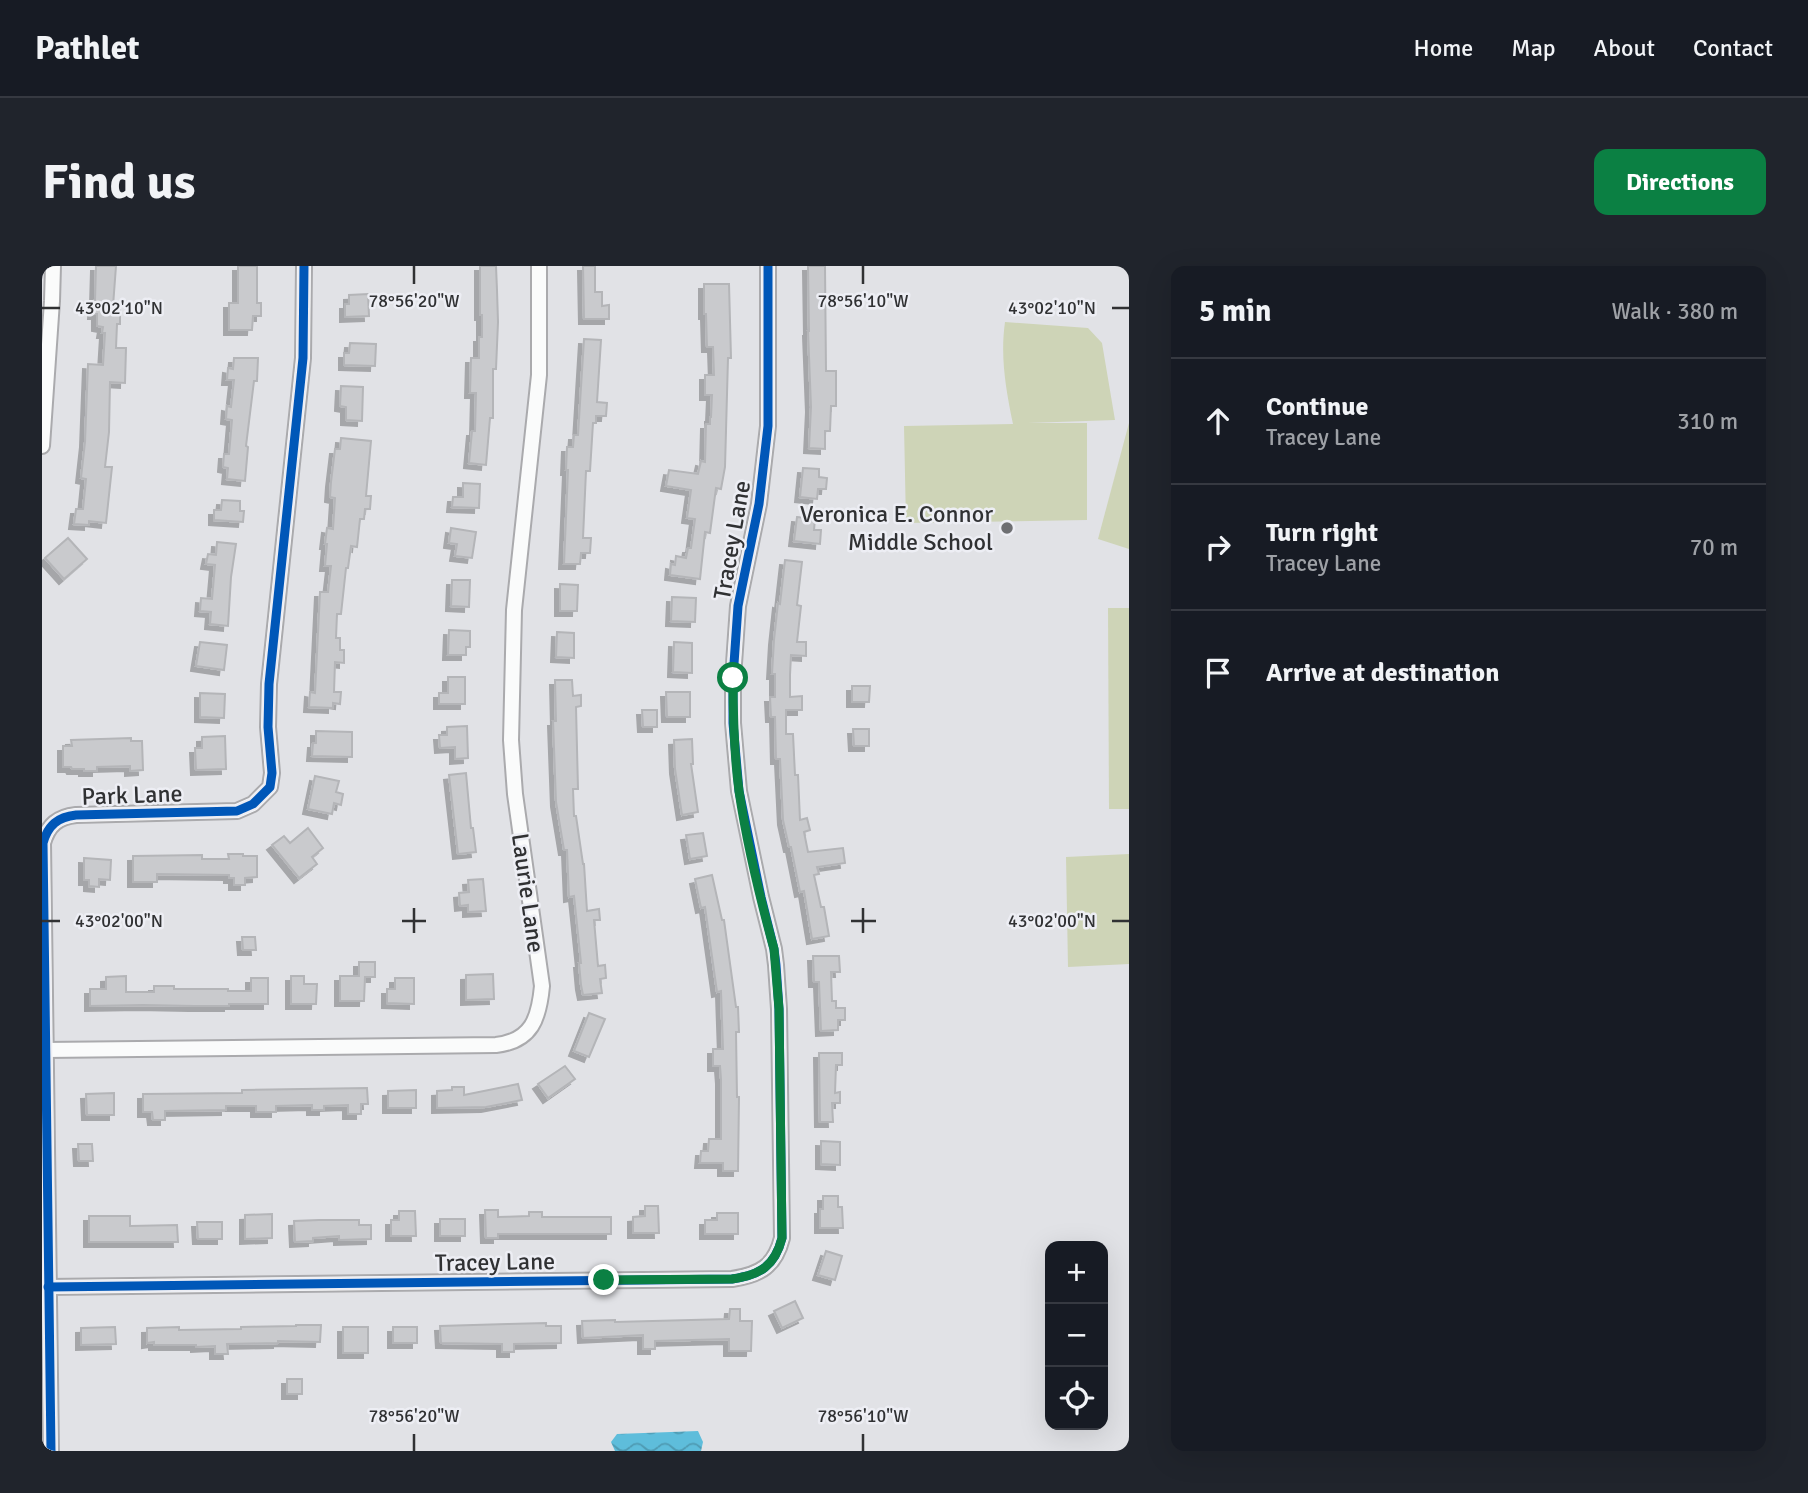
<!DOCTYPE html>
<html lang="en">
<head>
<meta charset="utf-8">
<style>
	:root { --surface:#171b24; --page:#20242c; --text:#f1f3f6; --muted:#9ea1a6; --line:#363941; --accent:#0b8043 }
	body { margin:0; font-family:Signika,sans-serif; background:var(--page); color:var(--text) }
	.controls { position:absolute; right:21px; bottom:21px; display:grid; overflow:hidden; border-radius:14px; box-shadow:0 7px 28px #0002 }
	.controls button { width:63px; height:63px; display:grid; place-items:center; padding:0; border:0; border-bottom:2px solid var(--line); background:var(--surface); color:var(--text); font:35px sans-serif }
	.stop { position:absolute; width:21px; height:21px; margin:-16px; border:5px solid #0b8043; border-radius:50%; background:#fff }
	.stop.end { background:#0b8043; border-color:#fff; box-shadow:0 2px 7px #0008 }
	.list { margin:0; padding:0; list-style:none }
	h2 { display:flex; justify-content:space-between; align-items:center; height:91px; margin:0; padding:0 28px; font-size:30px }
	h2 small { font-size:23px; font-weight:400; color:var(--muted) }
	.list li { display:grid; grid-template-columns:46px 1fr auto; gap:21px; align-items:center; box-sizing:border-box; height:126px; padding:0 28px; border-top:2px solid var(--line) }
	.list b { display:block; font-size:26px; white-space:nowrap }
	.list p { margin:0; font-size:23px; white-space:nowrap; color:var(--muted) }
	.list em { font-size:23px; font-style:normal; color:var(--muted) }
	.icon { flex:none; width:38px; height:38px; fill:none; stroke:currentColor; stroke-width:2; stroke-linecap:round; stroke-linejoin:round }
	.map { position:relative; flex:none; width:1087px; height:1185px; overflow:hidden; border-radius:14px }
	header { display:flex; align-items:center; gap:42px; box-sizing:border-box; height:98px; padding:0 35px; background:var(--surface); border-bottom:2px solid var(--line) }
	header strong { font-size:33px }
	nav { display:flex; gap:38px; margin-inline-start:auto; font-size:24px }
	.intro { display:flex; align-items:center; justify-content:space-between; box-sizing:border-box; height:168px; padding:0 42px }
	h1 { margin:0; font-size:49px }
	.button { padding:18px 32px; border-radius:14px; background:var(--accent); color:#fff; font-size:24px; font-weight:700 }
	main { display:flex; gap:42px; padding:0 42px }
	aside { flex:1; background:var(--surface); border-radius:14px; box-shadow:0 7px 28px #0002 }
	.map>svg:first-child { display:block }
	.grass { fill:#ced4b7 }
	.water { fill:url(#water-waves) }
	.building { fill:#c9cacd; stroke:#b4b5b8; stroke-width:2; filter:url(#shadow) }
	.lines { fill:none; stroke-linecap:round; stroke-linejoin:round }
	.minor-casing { stroke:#aaaaad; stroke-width:18 }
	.minor { stroke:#fafbfb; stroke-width:14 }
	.cycleway-casing { stroke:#edeef4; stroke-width:13 }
	.cycleway { stroke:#0057b8; stroke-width:9 }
	.route { stroke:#0b8043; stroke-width:9 }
	.ticks { fill:none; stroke:#303133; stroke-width:2.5 }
	.poi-dot { fill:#6e6f72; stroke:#edeef4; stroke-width:2.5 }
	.labels { text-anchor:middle; stroke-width:5; stroke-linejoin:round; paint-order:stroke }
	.poi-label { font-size:24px; fill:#303133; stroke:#edeef4; text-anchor:end }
	.street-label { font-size:24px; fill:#303133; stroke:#edeef4 }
	.ticks-label { font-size:18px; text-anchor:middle; fill:#303133; stroke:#edeef4; stroke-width:5; stroke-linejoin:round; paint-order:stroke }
</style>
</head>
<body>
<header>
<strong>Pathlet</strong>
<nav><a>Home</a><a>Map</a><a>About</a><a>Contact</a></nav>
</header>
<div class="intro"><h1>Find us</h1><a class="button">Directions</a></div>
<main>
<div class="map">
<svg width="1087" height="1185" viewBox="0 0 1087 1185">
	<defs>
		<pattern id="water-waves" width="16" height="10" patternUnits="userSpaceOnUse" patternTransform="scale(1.75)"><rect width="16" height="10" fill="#5ebddb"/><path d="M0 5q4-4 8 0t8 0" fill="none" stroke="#4e9ab2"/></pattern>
		<filter id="shadow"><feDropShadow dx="-5" dy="5" stdDeviation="0" flood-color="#0004"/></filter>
	</defs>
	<rect width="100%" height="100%" fill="#e1e2e6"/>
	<g class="grass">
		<path d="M 963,56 L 1046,62 L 1060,77 L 1073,154 L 986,157 L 1045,157 L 1045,254 L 864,257 L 862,160 L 971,158 C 964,124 958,91 963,56 Z"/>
		<polygon points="1087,157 1087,283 1056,273"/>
		<polygon points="1066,342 1087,342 1087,543 1067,543"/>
		<polygon points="1087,588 1087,698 1026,701 1024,591"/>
	</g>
	<polygon class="water" points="656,1165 661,1176 659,1185 573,1185 569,1176 575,1168"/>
	<g class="building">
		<polygon points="54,0 74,0 71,40 78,40 78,58 75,58 74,82 84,82 83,117 68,116 67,166 63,201 70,201 64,257 47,255 47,259 32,258 34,243 41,243 44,213 39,212 43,176 46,98 61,99 63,67 60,67 61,61 55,60 55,48 51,48 52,34 53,34"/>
		<polygon points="196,0 215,0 215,37 219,37 219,50 211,50 210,64 187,64 187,37 196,37"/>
		<polygon points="438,0 454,0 455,24 456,56 454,103 451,103 451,152 448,152 444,199 427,197 430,165 433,165 434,127 428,127 429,92 437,92 437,71 440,71 440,49 438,49"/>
		<polygon points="541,0 553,0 553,26 560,26 560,40 567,39 567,53 542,53"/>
		<polygon points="766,0 783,0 784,105 794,105 794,140 789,140 788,165 783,165 783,183 767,182 769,141 766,65 767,65"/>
		<polygon points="662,18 687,18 689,92 686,92 683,201 679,223 674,222 668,267 663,266 658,313 628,309 629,298 633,299 634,290 644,292 646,282 649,282 653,253 645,252 649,224 624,220 627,204 656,208 659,195 663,196 664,158 668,158 668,151 669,151 670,129 663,129 663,109 672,109 671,81 665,81 664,48 662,48"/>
		<polygon points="326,28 327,50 303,51 303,38 307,38 307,29"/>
		<polygon points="542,73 559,74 555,136 565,137 564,150 554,150 554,157 551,157 548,205 544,205 541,272 549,272 548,287 539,287 538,298 522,298 526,204 524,204 525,181 531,181 532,169 536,169"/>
		<polygon points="308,77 334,78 333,100 302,99 302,87 307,87"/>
		<polygon points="192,92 216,92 215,115 212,115 204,180 206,181 203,215 185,213 186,202 181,201 182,188 187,188 190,154 184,153 185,140 189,141 192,114 185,114 186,102 191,103"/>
		<polygon points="299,120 321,121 320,155 304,154 304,141 298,140"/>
		<polygon points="299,172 329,175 324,230 329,230 328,243 323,243 322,253 318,253 315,281 309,280 306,302 304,302 299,348 295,348 294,372 298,372 298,384 302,384 302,397 293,396 292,426 299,426 298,438 291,437 291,442 267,441 268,426 273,427 278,326 286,326 289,300 283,300 285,278 283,278 285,262 291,263 293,232 288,231 289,216 293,183 298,183"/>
		<polygon points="761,202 777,203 777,211 785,212 784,223 776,223 775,233 758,231"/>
		<polygon points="421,217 438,218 437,242 410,241 411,231 421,231"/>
		<polygon points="180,234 198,235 198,245 202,245 201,256 172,254 172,244 179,244"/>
		<polygon points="755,251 773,253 772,264 779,264 778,278 752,275"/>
		<polygon points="409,262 434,266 430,292 413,290 415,278 407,277"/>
		<polygon points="26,272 45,293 22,313 3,292"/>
		<polygon points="175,276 194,278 189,311 186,360 168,358 169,346 158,345 159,332 170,333 173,299 164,298 166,288 174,289"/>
		<polygon points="743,294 760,296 755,339 759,340 755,376 764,376 764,390 749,389 748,409 748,431 760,430 760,444 744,444 744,468 751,468 753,509 756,509 758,554 765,552 768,564 762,566 766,586 801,582 803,597 775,601 777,608 772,609 779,641 782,641 787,670 770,673 762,625 758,626 749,581 747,581 741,554 738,493 734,493 733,451 729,451 728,431 733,431 733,408 730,408 732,374 736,337 738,338"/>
		<polygon points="410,314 428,314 427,341 409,340"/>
		<polygon points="518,318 536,319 535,345 518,345"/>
		<polygon points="630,331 654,332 653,356 629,355"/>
		<polygon points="407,364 428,365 428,381 424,381 424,389 406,389"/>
		<polygon points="515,366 532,367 532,392 514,391"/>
		<polygon points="158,376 185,379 182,404 154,400"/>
		<polygon points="632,376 650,377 650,407 631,406"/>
		<polygon points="406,411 423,411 423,438 397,438 397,427 406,427"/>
		<polygon points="513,414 530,414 531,430 539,429 539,440 534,441 536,523 531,523 532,550 534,550 541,598 542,598 545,645 557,643 558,654 552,654 556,700 563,699 564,712 558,713 560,727 541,729 539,719 537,697 539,697 532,630 527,631 525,584 522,584 514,536 511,455 514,455"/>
		<polygon points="810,420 828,420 827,436 810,436"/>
		<polygon points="624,426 648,426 648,451 625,451"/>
		<polygon points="158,427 183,428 182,452 158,451"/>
		<polygon points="600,444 615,444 615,461 601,461"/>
		<polygon points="425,460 426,492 413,493 413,481 398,482 397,469 405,469 405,461"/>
		<polygon points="811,463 827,463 827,480 812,480"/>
		<polygon points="274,465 310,466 310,491 270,490 271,477 274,477"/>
		<polygon points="183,470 184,503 154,504 153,482 160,482 160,471"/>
		<polygon points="89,472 89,475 100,475 101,504 88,505 88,500 55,501 55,505 42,505 42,503 30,503 29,501 21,501 21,480 30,480 29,474"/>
		<polygon points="650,473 651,498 649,498 656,546 640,549 633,503 632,474"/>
		<polygon points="424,507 429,562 431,562 434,586 416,588 407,509"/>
		<polygon points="273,510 297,515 294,526 301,528 299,539 292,537 290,548 266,543"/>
		<polygon points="266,562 281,582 270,591 275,598 257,612 230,579 242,570 248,577"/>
		<polygon points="661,567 665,590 648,593 644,569"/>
		<polygon points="186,588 201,588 201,590 215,590 215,611 203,612 203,619 192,619 192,612 187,612 187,609 115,608 115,616 91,616 91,590 160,589 160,593 187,593"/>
		<polygon points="42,592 69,594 68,614 57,613 57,621 47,620 47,614 42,614"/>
		<polygon points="670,609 680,654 682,654 694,741 696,741 697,766 694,766 695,831 697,831 696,905 681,905 681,897 658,897 659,885 666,885 667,873 679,873 679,813 678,800 671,800 671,783 681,783 679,725 675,726 663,641 659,642 653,613"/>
		<polygon points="441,613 444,645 426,646 426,639 418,640 417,627 427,626 426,614"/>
		<polygon points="200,671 213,671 214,684 201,684"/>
		<polygon points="771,690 797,690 798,706 789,706 790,735 794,735 794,742 803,742 803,754 796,754 796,764 779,765 777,716 772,716"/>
		<polygon points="317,696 333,696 333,711 323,711 322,735 298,735 298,710 317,710"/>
		<polygon points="451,708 452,733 424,734 424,709"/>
		<polygon points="84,710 84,726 112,726 112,720 132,720 132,723 186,723 186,725 209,725 209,712 226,712 226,738 187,738 187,740 152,740 101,739 48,740 48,723 64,723 64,711"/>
		<polygon points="249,710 262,710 262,718 275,718 274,738 249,738"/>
		<polygon points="353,712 372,712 372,738 345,737 345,723 353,723"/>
		<polygon points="547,747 563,753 547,791 532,785"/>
		<polygon points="777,787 800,787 800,799 794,799 793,827 798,826 798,837 790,837 791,856 778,856"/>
		<polygon points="523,800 533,813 506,832 496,818"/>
		<polygon points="476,818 480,834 444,841 395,842 395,825 410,824 410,821 422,821 422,829"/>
		<polygon points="325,822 326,838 319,838 319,848 306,848 306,839 282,840 282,844 270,844 270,839 234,840 234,846 214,846 214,840 184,840 184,844 123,845 123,854 111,854 110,846 101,846 101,828 200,827 200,824"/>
		<polygon points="374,824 374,842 346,842 346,825"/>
		<polygon points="72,827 72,849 45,849 44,828"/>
		<polygon points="779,875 798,876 798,899 779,898"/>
		<polygon points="36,878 50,878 51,895 37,895"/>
		<polygon points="781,930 796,930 796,941 800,941 801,962 778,962 778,943 781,943"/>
		<polygon points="603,940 616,940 617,967 591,967 591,951 603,950"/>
		<polygon points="443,944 456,944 456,951 487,950 487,946 500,946 500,951 569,951 569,968 456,968 456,972 444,972"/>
		<polygon points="357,945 373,945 374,970 349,970 349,954 357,954"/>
		<polygon points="675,947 696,947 696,968 663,968 663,954 675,954"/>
		<polygon points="230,948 230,972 203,973 203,949"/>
		<polygon points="47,950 88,950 88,960 135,959 136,976 47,976"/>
		<rect x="398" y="953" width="25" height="17"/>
		<polygon points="277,954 317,954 317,959 329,959 329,973 297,974 297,970 271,972 271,975 253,976 252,955"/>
		<polygon points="155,956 180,956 180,973 156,973"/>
		<polygon points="784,985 800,990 793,1014 776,1009"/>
		<polygon points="753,1035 761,1052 740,1062 732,1045"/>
		<polygon points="688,1043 698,1043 698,1055 710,1055 709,1085 687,1085 687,1073 613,1075 613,1083 601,1083 601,1069 541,1072 540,1055 573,1054 573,1056 687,1053"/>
		<polygon points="504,1057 504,1060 519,1060 519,1077 472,1078 472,1086 460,1086 460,1078 399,1077 398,1060"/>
		<polygon points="254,1059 279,1059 278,1076 236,1075 236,1077 185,1078 186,1088 173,1088 173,1080 154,1081 154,1079 112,1079 112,1076 105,1077 105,1062 137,1061 137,1064 199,1063 199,1061 254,1060"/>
		<polygon points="73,1061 74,1078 39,1079 39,1062"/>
		<rect x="301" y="1061" width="25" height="26"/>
		<rect x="351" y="1061" width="24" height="16"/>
		<rect x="245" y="1113" width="15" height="15"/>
	</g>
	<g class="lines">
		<g class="minor-casing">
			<g id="minor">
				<polyline points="0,180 10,35 11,0"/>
				<path d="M 3,784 L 454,779 C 490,775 497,752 500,720 L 473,528 L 469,474 L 472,344 L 497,109 L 497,0"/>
				<path d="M 6,1021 L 690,1013 C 718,1009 733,1000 740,972 L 737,743 L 734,699 L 732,683 L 719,631 L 697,525 L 691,457 L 691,412 L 696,340 L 717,238 L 726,160 L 726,0"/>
				<path d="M 9,1185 L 1,577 C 6,559 16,551 34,549 L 195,545 L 211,538 L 228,521 L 230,507 L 226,461 L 227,418 L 261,92 L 262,0"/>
			</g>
		</g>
		<use href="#minor" class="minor"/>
		<g class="cycleway-casing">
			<g id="cycleway">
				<path d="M 6,1021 L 690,1013 C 718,1009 733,1000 740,972 L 737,743 L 734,699 L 732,683 L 719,631 L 697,525 L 691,457 L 691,412 L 696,340 L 717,238 L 726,160 L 726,0"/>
				<path d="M 9,1185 L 1,577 C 6,559 16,551 34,549 L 195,545 L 211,538 L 228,521 L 230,507 L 226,461 L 227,418 L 261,92 L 262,0"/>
			</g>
		</g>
		<use href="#cycleway" class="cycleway"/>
	</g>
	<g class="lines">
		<path class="route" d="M 562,1014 L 690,1013 C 718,1009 733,1000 740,972 L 737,743 L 732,683 C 718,632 705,579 697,525 C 692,488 691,450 691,412"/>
	</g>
	<path class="ticks" d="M 372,0 L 372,18M 821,0 L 821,18M 0,42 L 18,42M 1070,42 L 1087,42M 372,642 L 372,667M 821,642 L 821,667M 0,655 L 18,655M 360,655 L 384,655M 809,655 L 834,655M 1070,655 L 1087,655M 372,1168 L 372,1185M 821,1168 L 821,1185"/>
	<circle class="poi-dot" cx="965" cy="262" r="7"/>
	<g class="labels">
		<g class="poi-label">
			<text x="951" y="256">Veronica E. Connor<tspan x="951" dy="28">Middle School</tspan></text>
		</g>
		<g class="street-label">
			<text transform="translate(690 274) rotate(-80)" y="8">Tracey Lane</text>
			<text transform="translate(90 529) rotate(-2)" y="8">Park Lane</text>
			<text transform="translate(486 627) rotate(82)" y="8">Laurie Lane</text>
			<text transform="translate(453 996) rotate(-1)" y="8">Tracey Lane</text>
		</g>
	</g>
	<g class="ticks-label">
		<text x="372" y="41">78°56'20"W</text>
		<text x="821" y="41">78°56'10"W</text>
		<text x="77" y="48">43°02'10"N</text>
		<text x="1010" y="48">43°02'10"N</text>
		<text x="77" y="661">43°02'00"N</text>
		<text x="1010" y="661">43°02'00"N</text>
		<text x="372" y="1156">78°56'20"W</text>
		<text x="821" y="1156">78°56'10"W</text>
	</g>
</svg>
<div class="controls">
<button>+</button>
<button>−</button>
<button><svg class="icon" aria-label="locate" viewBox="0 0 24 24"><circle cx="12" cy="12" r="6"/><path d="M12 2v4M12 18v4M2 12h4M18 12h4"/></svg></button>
</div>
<div class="stop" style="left:691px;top:412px"></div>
<div class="stop end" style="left:562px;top:1014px"></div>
</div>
<aside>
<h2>5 min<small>Walk · 380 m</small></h2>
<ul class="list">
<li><svg class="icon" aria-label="ahead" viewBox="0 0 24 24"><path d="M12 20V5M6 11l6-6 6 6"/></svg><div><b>Continue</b><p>Tracey Lane</p></div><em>310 m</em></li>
<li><svg class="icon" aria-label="right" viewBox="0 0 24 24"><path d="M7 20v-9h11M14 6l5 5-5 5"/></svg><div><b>Turn right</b><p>Tracey Lane</p></div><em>70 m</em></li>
<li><svg class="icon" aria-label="arrive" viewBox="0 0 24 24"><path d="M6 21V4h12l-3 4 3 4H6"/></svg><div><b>Arrive at destination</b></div></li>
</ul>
</aside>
</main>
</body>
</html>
